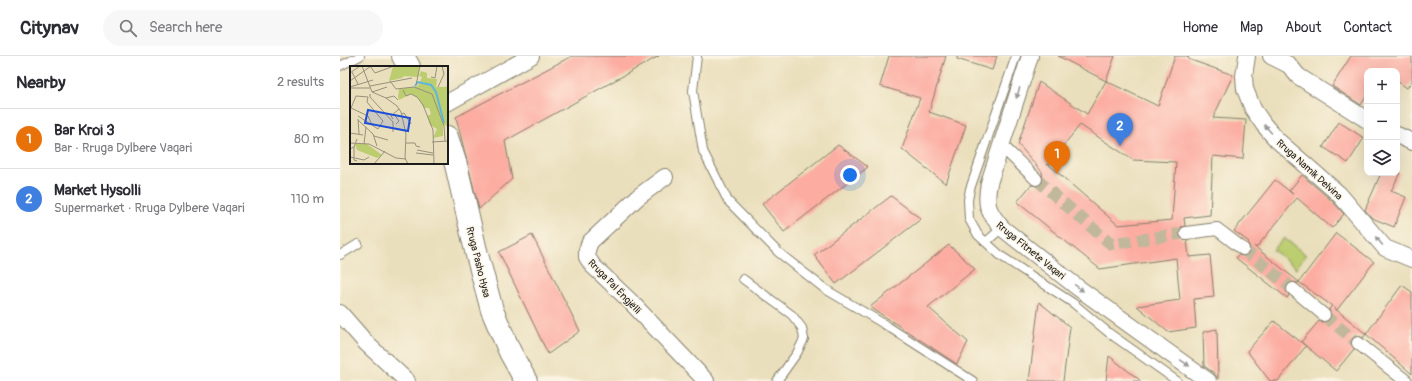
<!DOCTYPE html>
<html lang="en">
<head>
<meta charset="utf-8">
<style>
	:root { --surface:#fff; --page:#f7f7f7; --text:#2b2b33; --muted:#7c7c81; --line:#e1e1e2; --accent:#0b8043 }
	body { margin:0; font-family:Pangolin,sans-serif; background:var(--page); color:var(--text) }
	.controls { position:absolute; right:12px; top:12px; display:grid; overflow:hidden; border-radius:8px; box-shadow:0 4px 16px #0002 }
	.controls button { width:36px; height:36px; display:grid; place-items:center; padding:0; border:0; border-bottom:1px solid var(--line); background:var(--surface); color:var(--text); font:20px sans-serif }
	.you { position:absolute; left:510px; top:119px; width:14px; height:14px; margin:-10px; border:3px solid #fff; border-radius:50%; background:#1a73e8; box-shadow:0 0 0 6px #1a73e833 }
	.badge { display:grid; place-items:center; width:26px; height:26px; border-radius:50%; background:var(--accent); color:#fff; font-size:13px; font-weight:700 }
	.pin { position:absolute; translate:-50% -33px; filter:drop-shadow(0 1px 2px #0008) }
	.pin::after { content:''; position:absolute; top:21px; width:14px; height:12px; background:inherit; clip-path:polygon(0 0,100% 0,50% 100%) }
	.list { margin:0; padding:0; list-style:none }
	h2 { display:flex; justify-content:space-between; align-items:center; height:52px; margin:0; padding:0 16px; font-size:17px }
	h2 small { font-size:13px; font-weight:400; color:var(--muted) }
	.list li { display:grid; grid-template-columns:26px 1fr auto; gap:12px; align-items:center; box-sizing:border-box; height:60px; padding:0 16px; border-top:1px solid var(--line) }
	.list b { display:block; font-size:15px; white-space:nowrap }
	.list p { margin:0; font-size:13px; white-space:nowrap; color:var(--muted) }
	.list em { font-size:13px; font-style:normal; color:var(--muted) }
	.icon { flex:none; width:22px; height:22px; fill:none; stroke:currentColor; stroke-width:2; stroke-linecap:round; stroke-linejoin:round }
	.map { position:relative; flex:none; width:1072px; height:325px; overflow:hidden }
	header { display:flex; align-items:center; gap:24px; box-sizing:border-box; height:56px; padding:0 20px; background:var(--surface); border-bottom:1px solid var(--line) }
	header strong { font-size:19px }
	nav { display:flex; gap:22px; margin-inline-start:auto; font-size:14px }
	.search { width:280px; height:36px; background:var(--page); display:flex; align-items:center; gap:10px; box-sizing:border-box; padding:0 14px; border-radius:22px; color:var(--muted); font-size:15px }
	main { display:flex }
	aside { flex:1; background:var(--surface) }
	.map>svg:first-child { display:block }
	.green { fill:#bccd70; stroke:#6c7446 }
	.building { fill:#fcaca1; fill-rule:evenodd }
	.lines { fill:none; stroke-linecap:round; stroke-linejoin:round }
	.pedestrian-tunnel { stroke:#c1b89c; stroke-width:12; stroke-dasharray:12 6; stroke-linecap:butt }
	.service-casing { stroke:#837e6c; stroke-width:10 }
	.pedestrian-casing { stroke:#837e6c; stroke-width:14 }
	.minor-casing { stroke:#837e6c; stroke-width:18 }
	.secondary-casing { stroke:#837e6c; stroke-width:24 }
	.service { stroke:#fff; stroke-width:8 }
	.pedestrian { stroke:#fff; stroke-width:12 }
	.minor { stroke:#fff; stroke-width:16 }
	.secondary { stroke:#fff; stroke-width:22 }
	.oneway { fill:#999 }
	.labels { text-anchor:middle; stroke-width:3; stroke-linejoin:round; paint-order:stroke }
	.street-label { font-size:10px; fill:#1c1c1c; stroke:#fcf5e5 }
	.inset-river { fill:none; stroke:#5db7db; stroke-width:2 }
	.inset-road { fill:none; stroke:#98917c; stroke-width:1 }
	.view { fill:#1d4ed8; fill-opacity:0.15; stroke:#1d4ed8; stroke-width:2 }
	.inset-edge { fill:none; stroke:#1c1c1c; stroke-width:2 }
</style>
</head>
<body>
<header>
<strong>Citynav</strong>
<div class="search"><svg class="icon" aria-label="search" viewBox="0 0 24 24"><circle cx="10" cy="10" r="6"/><path d="M15 15l6 6"/></svg>Search here</div>
<nav><a>Home</a><a>Map</a><a>About</a><a>Contact</a></nav>
</header>
<main>
<aside>
<h2>Nearby<small>2 results</small></h2>
<ul class="list">
<li><span class="badge" style="background:#e8710a">1</span><div><b>Bar Kroi 3</b><p>Bar · Rruga Dylbere Vaqari</p></div><em>80 m</em></li>
<li><span class="badge" style="background:#3f7fe0">2</span><div><b>Market Hysolli</b><p>Supermarket · Rruga Dylbere Vaqari</p></div><em>110 m</em></li>
</ul>
</aside>
<div class="map">
<svg width="1072" height="325" viewBox="0 0 1072 325">
	<rect width="100%" height="100%" fill="#fcf5e5"/>
	<filter id="ink" filterUnits="userSpaceOnUse"><feTurbulence type="fractalNoise" baseFrequency=".025" numOctaves="2"/><feDisplacementMap in="SourceGraphic" scale="8" xChannelSelector="R" yChannelSelector="G"/><feConvolveMatrix kernelMatrix="1 2 1 2 8 2 1 2 1" color-interpolation-filters="sRGB"/></filter>
	<filter id="wash" filterUnits="userSpaceOnUse"><feTurbulence type="fractalNoise" baseFrequency=".012" numOctaves="4" result="noise"/><feDisplacementMap in="SourceGraphic" scale="16" xChannelSelector="R" yChannelSelector="G"/><feGaussianBlur stdDeviation="0.9" result="paint"/><feColorMatrix in="noise" values="0 0 0 0 0 0 0 0 0 0 0 0 0 0 0 0 0 1.4 0 .05"/><feComposite in="paint" operator="in"/></filter>
	<g filter="url(#wash)">
		<rect width="100%" height="100%" fill="#eadfbc"/>
		<polygon class="green" points="944,182 966,199 956,212 933,194"/>
		<g id="blocks">
			<g class="building">
				<polygon points="232,0 319,0 165,85 172,123 139,153 116,61"/>
				<polygon points="549,0 606,0 589,56 626,69 606,128 562,93 580,42 540,30"/>
				<polygon points="617,0 657,0 652,14 617,3"/>
				<polygon points="718,0 775,0 766,25"/>
				<path d="M 835,0 L 849,0 L 848,3 L 893,19 L 873,62 L 906,64 L 903,103 L 873,100 L 870,159 L 844,162 L 845,170 L 841,171 L 839,174 L 839,178 L 840,182 L 847,184 L 849,201 L 870,199 L 874,241 L 854,243 L 856,272 L 828,276 L 797,250 L 840,244 L 836,202 L 760,213 L 677,146 L 691,129 L 698,130 L 703,124 L 702,116 L 678,88 L 699,26 L 747,58 L 766,25 L 818,50 ZM 740,69 L 793,104 L 836,106 L 832,164 L 778,169 L 708,108 L 707,110 Z"/>
				<polygon points="1011,0 1072,0 1072,25 1067,32 1057,25 1057,15 1027,15 1027,39 1021,49 992,30"/>
				<polygon points="999,66 1024,82 1008,107 983,91"/>
				<polygon points="498,89 528,111 444,176 422,148"/>
				<polygon points="1041,117 1060,117 1051,135 1066,141 1054,171 1032,162 1025,154"/>
				<polygon points="962,119 992,145 1004,158 992,172 957,142 916,192 914,190 959,226 958,227 951,226 947,229 946,235 949,239 947,242 896,202 898,199 902,200 906,200 910,194 908,187 909,186 894,175 935,124 953,138 949,135"/>
				<polygon points="551,140 581,163 496,228 474,199"/>
				<polygon points="996,177 1034,206 997,254 993,251 1026,278 1023,282 1019,280 1012,282 1011,286 1014,293 996,315 961,286 979,265 983,266 989,264 991,260 989,253 992,250 959,226"/>
				<polygon points="192,179 240,275 208,298 159,196"/>
				<polygon points="609,189 635,213 588,251 628,286 617,308 530,251"/>
				<polygon points="1062,229 1072,236 1072,318 1026,278"/>
				<polygon points="699,246 730,271 723,325 689,325"/>
				<polygon points="934,265 966,290 938,325 930,325 907,295"/>
				<polygon points="877,273 878,323 874,317 864,310 863,276"/>
				<polygon points="769,300 801,325 766,325"/>
			</g>
		</g>
	</g>
	<g filter="url(#ink)">
		<use href="#blocks" fill-opacity="0" stroke="#837e6c" stroke-width="1"/>
		<g class="lines">
			<g class="pedestrian-tunnel">
				<polyline points="696,123 771,188 846,177"/>
				<polyline points="903,193 953,233"/>
				<polyline points="984,259 1018,287"/>
			</g>
			<g class="service-casing">
				<g id="service">
					<polyline points="357,0 353,35 363,95 388,145 438,196 485,233 544,268 633,325"/>
					<polyline points="676,0 630,133 628,144 629,163 638,179 661,200 733,247 769,277 837,325"/>
					<polyline points="0,10 20,0"/>
					<polyline points="646,186 662,172"/>
					<polyline points="0,199 18,188"/>
					<polyline points="403,223 452,259 462,272 464,283 457,297 437,325"/>
				</g>
			</g>
			<g class="pedestrian-casing">
				<g id="pedestrian">
					<polyline points="661,89 696,123"/>
					<polyline points="846,177 877,173 903,193"/>
					<polyline points="953,233 984,259"/>
					<polyline points="1018,287 1066,325"/>
				</g>
			</g>
			<g class="minor-casing">
				<g id="minor">
					<path d="M 690,0 L 649,127 C 645,148 647,155 662,172 L 737,231 L 868,325"/>
					<polyline points="907,0 904,20 905,33 913,53 924,69 937,84 999,138 1045,192 1072,203"/>
					<polyline points="931,0 949,9 958,20 1027,64"/>
					<polyline points="107,47 191,0"/>
					<polyline points="1057,79 1072,86"/>
					<polyline points="325,121 298,141 250,186 247,194 247,201 253,210 289,244 366,325"/>
					<polyline points="0,257 27,288 67,325"/>
				</g>
			</g>
			<g class="secondary-casing">
				<g id="secondary">
					<polyline points="63,0 69,11"/>
					<polyline points="107,81 116,109 136,195 152,254 170,296 186,325"/>
				</g>
			</g>
			<use href="#service" class="service"/>
			<use href="#pedestrian" class="pedestrian"/>
			<use href="#minor" class="minor"/>
			<use href="#secondary" class="secondary"/>
		</g>
		<defs><path id="oneway-solid" d="M-6-.8H1V-3.2L6.5 0L1 3.2V.8H-6Z"/></defs>
		<g class="oneway">
			<use href="#oneway-solid" transform="translate(678 37) rotate(108)"/>
			<use href="#oneway-solid" transform="translate(928 73) rotate(-131)"/>
			<use href="#oneway-solid" transform="translate(1039 185) rotate(-130)"/>
			<use href="#oneway-solid" transform="translate(739 232) rotate(36)"/>
			<use href="#oneway-solid" transform="translate(845 307) rotate(35)"/>
		</g>
	</g>
	<g class="labels">
		<g class="street-label">
			<text transform="translate(970 113) rotate(42)" y="4">Rruga Namik Delvina</text>
			<text transform="translate(691 194) rotate(39)" y="4">Rruga Fitnete Vaqari</text>
			<text transform="translate(139 206) rotate(76)" y="4">Rruga Pasho Hysa</text>
			<text transform="translate(275 230) rotate(46)" y="4">Rruga Pal Ëngjëlli</text>
		</g>
	</g>
	<g transform="translate(10 10)">
		<rect width="98" height="98" fill="#eadfbc"/>
		<path d="M 43,0 L 70,0 L 68,11 L 54,10 L 52,12 L 39,15 ZM 71,5 L 77,7 L 77,12 L 87,13 L 86,21 L 96,21 L 98,18 L 98,64 L 96,59 L 93,60 L 93,70 L 83,72 L 87,63 L 80,59 L 77,50 L 81,48 L 79,42 L 74,42 L 68,32 L 61,28 L 49,34 L 48,31 L 49,23 L 68,20 L 72,11 L 69,10 ZM 5,78 L 17,78 L 32,89 L 27,92 L 7,84 Z" fill="#bccd70"/>
		<path class="inset-river" d="M 65,20 L 68,16 L 81,19 L 86,26 L 94,57"/>
		<path class="inset-road" d="M 12,0 L 22,26 L 36,32 L 47,40 L 51,46 L 56,68 L 55,92 L 58,98M 20,0 L 25,7 L 44,0M 2,6 L 8,18M 0,7 L 10,0M 81,11 L 85,12 L 87,0M 0,15 L 21,0M 40,15 L 46,23 L 64,21 L 82,28 L 94,60 L 95,75M 66,19 L 70,0M 20,20 L 62,12M 0,21 L 23,14M 88,21 L 94,8 L 92,0M 0,22 L 20,22M 53,24 L 56,30 L 61,28 L 67,31 L 73,39 L 83,64 L 84,98M 22,26 L 37,21M 20,28 L 20,31 L 43,56 L 43,66M 18,31 L 6,30 L 1,42 L 18,50 L 22,59M 36,32 L 44,30 L 48,34M 44,48 L 49,55 L 46,58M 52,48 L 54,47 L 61,58M 8,50 L 28,63 L 33,55 L 17,36 L 18,31M 8,53 L 9,68M 43,53 L 41,50 L 49,43M 8,54 L 23,68 L 27,80M 0,67 L 13,69M 24,70 L 38,74M 82,76 L 98,75M 0,77 L 19,78 L 46,92 L 56,93M 56,77 L 65,77 L 66,80 L 70,81M 14,78 L 16,61M 4,81 L 4,94 L 7,95M 0,83 L 4,81 L 7,73M 67,84 L 83,87M 66,87 L 83,89M 0,91 L 14,94 L 19,91M 24,98 L 35,85"/>
		<path class="view" d="M 18,44 L 60,52 L 58,65 L 15,57 Z"/>
		<rect width="98" height="98" class="inset-edge"/>
	</g>
</svg>
<div class="controls">
<button>+</button>
<button>−</button>
<button><svg class="icon" aria-label="layers" viewBox="0 0 24 24"><path d="M12 4l9 5-9 5-9-5zM3 14l9 5 9-5"/></svg></button>
</div>
<div class="you"></div>
<div class="pin badge" style="left:717px;top:118px;background:#e8710a">1</div>
<div class="pin badge" style="left:780px;top:90px;background:#3f7fe0">2</div>
</div>
</main>
</body>
</html>
